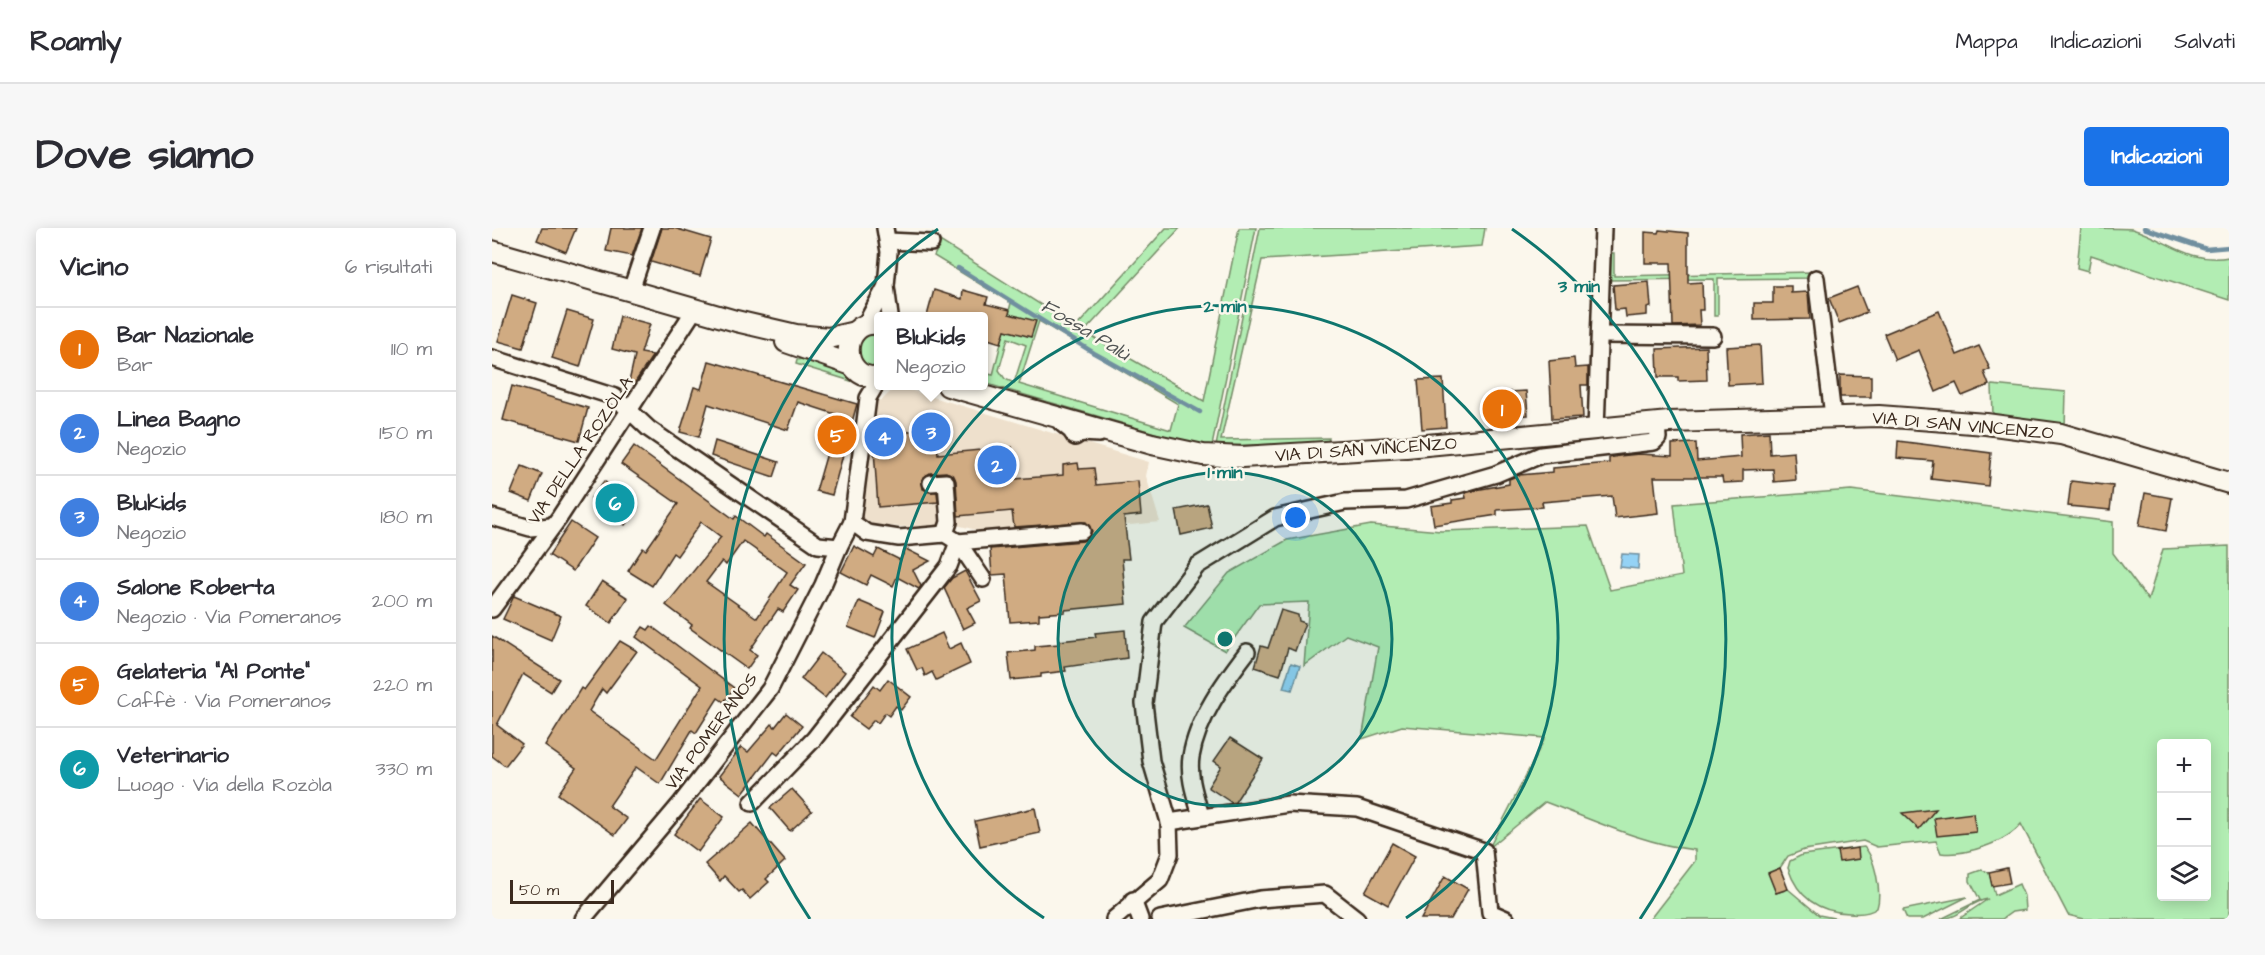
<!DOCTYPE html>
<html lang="it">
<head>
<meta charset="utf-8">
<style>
	:root { --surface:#fff; --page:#f7f7f7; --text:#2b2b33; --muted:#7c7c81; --line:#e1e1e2; --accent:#1a73e8 }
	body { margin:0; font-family:"Architects Daughter",sans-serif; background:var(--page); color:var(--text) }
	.controls { position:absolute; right:18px; bottom:18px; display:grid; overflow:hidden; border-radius:6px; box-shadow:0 3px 15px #0003 }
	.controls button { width:54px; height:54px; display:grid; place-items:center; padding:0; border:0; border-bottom:2px solid var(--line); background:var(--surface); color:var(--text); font:30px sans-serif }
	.scale { position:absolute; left:18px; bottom:15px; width:104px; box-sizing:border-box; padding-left:6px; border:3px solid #3b2a1e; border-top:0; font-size:16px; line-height:21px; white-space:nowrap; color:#3b2a1e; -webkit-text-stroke:4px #fbf7ec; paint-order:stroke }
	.you { position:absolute; left:804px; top:290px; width:21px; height:21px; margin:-15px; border:4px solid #fff; border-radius:50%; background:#1a73e8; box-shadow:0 0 0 9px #1a73e833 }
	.badge { display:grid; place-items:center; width:39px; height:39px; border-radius:50%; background:var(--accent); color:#fff; font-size:20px; font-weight:700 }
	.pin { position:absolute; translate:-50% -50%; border:3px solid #fff; box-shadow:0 2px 6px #0006 }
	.popup { position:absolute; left:382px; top:84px; width:114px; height:78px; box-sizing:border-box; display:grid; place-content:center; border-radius:6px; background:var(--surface); filter:drop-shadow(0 2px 4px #0005); font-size:20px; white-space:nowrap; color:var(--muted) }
	.popup b { font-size:22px; color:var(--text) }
	.popup::after { content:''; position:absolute; left:50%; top:100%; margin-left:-12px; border:12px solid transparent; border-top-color:var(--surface) }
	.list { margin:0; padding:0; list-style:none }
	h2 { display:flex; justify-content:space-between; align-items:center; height:78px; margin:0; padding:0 24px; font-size:26px }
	h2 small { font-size:20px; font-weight:400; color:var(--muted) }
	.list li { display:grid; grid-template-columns:39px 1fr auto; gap:18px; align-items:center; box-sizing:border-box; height:84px; padding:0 24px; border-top:2px solid var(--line) }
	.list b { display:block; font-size:22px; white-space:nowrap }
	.list p { margin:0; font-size:20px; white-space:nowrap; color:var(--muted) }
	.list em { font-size:20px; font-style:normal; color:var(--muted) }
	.icon { flex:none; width:33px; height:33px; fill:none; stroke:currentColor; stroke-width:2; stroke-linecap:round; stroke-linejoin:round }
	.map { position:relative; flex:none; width:1737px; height:691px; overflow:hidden; border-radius:6px }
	header { display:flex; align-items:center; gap:36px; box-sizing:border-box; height:84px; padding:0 30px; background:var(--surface); border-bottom:2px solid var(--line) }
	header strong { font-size:28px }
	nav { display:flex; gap:33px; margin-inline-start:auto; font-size:21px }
	.intro { display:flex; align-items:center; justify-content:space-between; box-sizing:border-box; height:144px; padding:0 36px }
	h1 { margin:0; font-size:42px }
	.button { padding:15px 27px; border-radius:6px; background:var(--accent); color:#fff; font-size:21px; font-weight:700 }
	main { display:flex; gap:36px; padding:0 36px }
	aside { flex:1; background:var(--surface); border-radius:6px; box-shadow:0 3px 15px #0003 }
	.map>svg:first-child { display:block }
	.built { fill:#eee0cc }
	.green { fill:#b2edb3; stroke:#768c68; stroke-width:1.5; fill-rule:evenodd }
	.water { fill:#94d2f5; stroke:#708f9f; stroke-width:1.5 }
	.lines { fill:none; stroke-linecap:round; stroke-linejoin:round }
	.stream { stroke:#708f9f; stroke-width:4.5 }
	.building { fill:#d0ab82; stroke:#3b2a1e; stroke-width:1.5; fill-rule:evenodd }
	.minor-casing { stroke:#3b2a1e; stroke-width:20 }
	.major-casing { stroke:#3b2a1e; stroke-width:24 }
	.minor { stroke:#fbf7ec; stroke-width:15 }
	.major { stroke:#fbf7ec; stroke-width:20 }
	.ring { fill:none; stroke:#0f766e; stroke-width:3 }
	.labels { text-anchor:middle; stroke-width:5; stroke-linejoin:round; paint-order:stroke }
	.street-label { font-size:18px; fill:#3b2a1e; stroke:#fbf7ec }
	.water-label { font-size:20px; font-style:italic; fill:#515454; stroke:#fbf7ec }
	.centre { fill:#0f766e; stroke:#fbf7ec; stroke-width:3 }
	.ring-label { font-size:18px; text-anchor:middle; font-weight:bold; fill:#0f766e; stroke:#fbf7ec; stroke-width:5; stroke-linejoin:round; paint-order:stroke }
</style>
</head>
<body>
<header>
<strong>Roamly</strong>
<nav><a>Mappa</a><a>Indicazioni</a><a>Salvati</a></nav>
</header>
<div class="intro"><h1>Dove siamo</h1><a class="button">Indicazioni</a></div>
<main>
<aside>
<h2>Vicino<small>6 risultati</small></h2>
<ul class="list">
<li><span class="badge" style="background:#e8710a">1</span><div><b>Bar Nazionale</b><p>Bar</p></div><em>110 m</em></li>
<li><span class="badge" style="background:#3f7fe0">2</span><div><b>Linea Bagno</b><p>Negozio</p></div><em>150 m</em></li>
<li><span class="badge" style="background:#3f7fe0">3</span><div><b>Blukids</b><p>Negozio</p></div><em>180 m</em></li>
<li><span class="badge" style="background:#3f7fe0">4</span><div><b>Salone Roberta</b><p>Negozio · Via Pomeranos</p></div><em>200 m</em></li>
<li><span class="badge" style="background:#e8710a">5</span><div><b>Gelateria &quot;Al Ponte&quot;</b><p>Caffè · Via Pomeranos</p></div><em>220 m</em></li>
<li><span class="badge" style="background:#0f9aa8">6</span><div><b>Veterinario</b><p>Luogo · Via della Rozòla</p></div><em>330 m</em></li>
</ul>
</aside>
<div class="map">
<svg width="1737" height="691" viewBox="0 0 1737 691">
	<rect width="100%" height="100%" fill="#fbf7ec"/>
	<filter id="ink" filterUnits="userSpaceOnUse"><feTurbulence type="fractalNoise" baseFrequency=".0167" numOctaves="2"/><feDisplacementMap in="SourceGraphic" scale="12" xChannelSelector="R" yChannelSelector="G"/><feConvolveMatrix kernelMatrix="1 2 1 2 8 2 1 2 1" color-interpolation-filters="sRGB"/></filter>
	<g filter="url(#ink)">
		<polygon class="built" points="402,160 411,160 657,234 654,248 668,294 598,301 591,297 496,305 461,296 424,299 378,298 370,291 379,199 384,173 390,172"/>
		<g class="green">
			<path d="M 674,0 L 688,0 L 592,104 L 712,173 L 747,0 L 764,0 L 720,218 L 687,212 L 492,155 L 492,145 L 501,147 L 519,75 L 442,28 L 445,22 L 439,20 L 440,8 L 584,99 ZM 547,93 L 686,176 L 679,202 L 527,156 ZM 516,110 L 534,117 L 522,155 L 513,151 L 507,142 Z"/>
			<polygon points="768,0 993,0 990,18 770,32 729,212 837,210 836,215 724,218"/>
			<path d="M 1589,0 C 1604,0 1626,0 1640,1 C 1677,12 1695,36 1737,29 L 1737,72 L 1599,27 L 1596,43 L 1585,40 Z"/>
			<polygon points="1117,25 1122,25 1122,48 1322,44 1322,50 1226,51 1226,88 1222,88 1222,51 1116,52"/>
			<path d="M 379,106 L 386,106 L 386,140 L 375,139 C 363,129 364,112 379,106 Z"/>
			<path d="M 313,130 C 327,132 354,138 359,153 L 304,136 L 305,132 Z"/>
			<polygon points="1500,157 1574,164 1573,200 1501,188"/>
			<path d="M 1359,262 L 1621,294 L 1621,325 L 1656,372 L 1671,321 L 1737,318 L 1737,691 L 1592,691 L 1576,687 L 1529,596 C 1514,615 1472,628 1449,625 L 1444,613 L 1385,619 L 1371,613 L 1312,622 L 1296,628 L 1288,640 L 1277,645 L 1284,665 L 1296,661 L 1327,687 L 1347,691 L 1158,691 L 1203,633 L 1203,622 C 1152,616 1101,592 1053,574 L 997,620 L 1053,510 L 910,498 L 870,511 L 886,419 L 854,407 L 812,438 L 817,374 L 767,376 L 733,423 L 692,400 L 737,345 L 795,312 L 879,297 L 949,303 L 1096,298 L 1118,362 L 1190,348 L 1182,276 ZM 1670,516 L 1714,516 L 1714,668 L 1670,668 Z"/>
			<path d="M 1372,619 C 1383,629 1390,666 1385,680 C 1377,686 1367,686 1357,685 C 1327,684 1306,670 1296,640 L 1298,633 L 1310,627 Z"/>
			<path d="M 1489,642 L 1497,644 L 1503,667 L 1527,656 L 1532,668 L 1533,682 L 1520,684 L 1510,691 L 1467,691 L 1496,671 C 1478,673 1467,691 1449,691 L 1488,672 L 1478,653 L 1478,646 Z"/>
			<polygon points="1475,669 1431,691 1415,691 1411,682"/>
		</g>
		<g class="water">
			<polygon points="1130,326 1147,327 1146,341 1128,339"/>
			<polygon points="799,435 808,438 800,462 791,460"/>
		</g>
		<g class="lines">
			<g class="stream">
				<polyline points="1652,0 1714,21 1737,19"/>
				<polyline points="466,40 602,125 708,184"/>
			</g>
		</g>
		<g class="building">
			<polygon points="50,0 84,0 74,24 45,12"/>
			<polygon points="119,0 150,0 140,28 114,23"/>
			<polygon points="170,0 182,0 219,11 208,48 159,34"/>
			<polygon points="1167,2 1196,5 1196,55 1210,54 1211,82 1207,82 1208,97 1181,98 1179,35 1153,35 1153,4 1166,5"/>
			<polygon points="1157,54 1159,79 1155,80 1155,87 1134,89 1133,81 1123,82 1121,57"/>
			<polygon points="1281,58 1299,58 1299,65 1316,64 1318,91 1262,92 1262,75 1281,75"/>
			<polygon points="1365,59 1375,84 1347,95 1337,70"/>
			<polygon points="442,62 470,71 471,62 496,69 494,76 518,82 517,86 544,93 539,109 513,102 509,115 492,110 492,88 435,88"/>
			<polygon points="20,67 45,75 31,120 6,113"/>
			<polygon points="75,83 102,91 88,139 60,130"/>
			<polygon points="1447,83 1465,127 1487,118 1498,141 1492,144 1497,157 1470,168 1464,155 1444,164 1427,122 1403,132 1392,106"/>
			<polygon points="128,88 158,96 149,125 161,127 142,156 137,154 143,127 120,121"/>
			<polygon points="1268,117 1270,155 1236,157 1234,119"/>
			<polygon points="1214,119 1215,152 1186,153 1186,149 1166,149 1165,121"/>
			<polygon points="1082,130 1083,140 1096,139 1096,157 1089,157 1091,189 1060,191 1057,133"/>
			<polygon points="217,133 365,176 340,267 324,263 346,187 306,174 296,202 216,176 207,209 188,204 202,159 209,161"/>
			<polygon points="1348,147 1379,148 1379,169 1348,169"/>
			<polygon points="951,151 954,199 930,201 926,152"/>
			<polygon points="20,158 96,180 87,213 11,192"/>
			<polygon points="1034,163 1036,187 1000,189 998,165"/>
			<polygon points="444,200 446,226 520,219 523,251 571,247 571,237 586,235 587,241 602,240 604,257 646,253 649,287 632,289 637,331 630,331 634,376 573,382 573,384 547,386 547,392 518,394 514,346 500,347 498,321 591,313 596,311 600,303 594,294 522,299 520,283 466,288 464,253 462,248 454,244 438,245 430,251 431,261 445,264 446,274 386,279 381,207"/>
			<polygon points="1277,204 1278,226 1302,224 1304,252 1282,254 1281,241 1251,242 1251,254 1231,255 1230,249 1162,249 1166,285 1123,290 1120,268 1050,274 1051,279 1005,282 1005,287 942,297 939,278 960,275 960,272 974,270 973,265 989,261 1017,256 1017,251 1027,247 1061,244 1061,240 1117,235 1117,230 1127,228 1147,226 1180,228 1180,216 1204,215 1205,233 1249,229 1248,206"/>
			<polygon points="223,213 287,234 282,249 219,228"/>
			<polygon points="1406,213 1499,225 1496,258 1439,251 1441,233 1405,230"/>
			<path d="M 142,218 L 242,291 L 244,288 L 272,309 L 274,306 L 314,335 L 298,357 L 306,362 L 291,384 L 286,381 L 258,422 L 265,427 L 255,441 L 198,400 L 200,397 L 174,377 L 229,309 L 209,294 L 185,328 L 181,325 L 160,358 L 136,343 L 151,320 L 154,322 L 186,276 L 129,236 ZM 251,313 L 295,344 L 265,390 L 214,354 L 230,333 L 234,337 Z"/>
			<polygon points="30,238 50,246 39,273 19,265"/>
			<polygon points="112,253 146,279 133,297 99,270"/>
			<polygon points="1579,253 1621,258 1618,282 1576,278"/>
			<polygon points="1653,265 1680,270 1674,303 1647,298"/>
			<polygon points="715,276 720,300 689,307 684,282"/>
			<polygon points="79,294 103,310 81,343 57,327"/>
			<polygon points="362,318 382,329 386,321 408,332 414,321 438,333 421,342 429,358 427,361 405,349 401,358 379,347 374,357 349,344"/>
			<polygon points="473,343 489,373 475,380 483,395 471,401 452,360 460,350"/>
			<polygon points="110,353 136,370 119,395 94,378"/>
			<polygon points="22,368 69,388 59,412 11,391"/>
			<polygon points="367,373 393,384 383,410 356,399"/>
			<polygon points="789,382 806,387 807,393 813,395 803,423 796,420 788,447 763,439 769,418 776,420"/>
			<polygon points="159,398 242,460 232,474 226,470 204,505 200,502 168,556 144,539 117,578 135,591 123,607 66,566 84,540 53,518 89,460 92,462 128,413 145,423 114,465 110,461 97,483 164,531 210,458 144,409 151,399 156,402"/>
			<polygon points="633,402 635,430 573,439 574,443 549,446 549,449 519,452 516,425 543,422 543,418 567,416 567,413 604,409 603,405"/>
			<polygon points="450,405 457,421 469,415 478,436 444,452 440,444 433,448 430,440 425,442 415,421"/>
			<polygon points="0,408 67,451 59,464 31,446 5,497 30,516 13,538 0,528"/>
			<polygon points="329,425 353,444 333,470 309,451"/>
			<polygon points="396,451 419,469 409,482 404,478 397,488 393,485 386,495 382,492 374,501 358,489 382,457 388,462"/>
			<polygon points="294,485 310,498 286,527 282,524 250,566 227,548 249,519 256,524 280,496 283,499"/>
			<polygon points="738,510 771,531 743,574 740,575 716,559 729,538 722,533"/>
			<polygon points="300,561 320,583 298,603 278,580"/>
			<polygon points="208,571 232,589 206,624 182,606"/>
			<polygon points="543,580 548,605 488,618 483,593"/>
			<polygon points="1444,581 1427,601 1410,585"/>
			<polygon points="1481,585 1484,604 1445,608 1442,590"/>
			<polygon points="260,595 293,633 274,651 277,654 258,671 250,662 247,664 232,648 228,653 213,636"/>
			<polygon points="900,615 923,628 896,677 873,664"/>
			<polygon points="1366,620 1367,631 1347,634 1345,623"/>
			<polygon points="1288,640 1296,661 1284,665 1276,645"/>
			<polygon points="1515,640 1518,655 1500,658 1497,644"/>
			<polygon points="953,648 976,661 959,691 929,691"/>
		</g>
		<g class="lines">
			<g class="minor-casing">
				<g id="minor">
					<polyline points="393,0 397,24 394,58 398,88"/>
					<polyline points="396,13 439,15"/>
					<polyline points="1324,50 1341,188"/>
					<polyline points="139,62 160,0"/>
					<polyline points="373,97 394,58"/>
					<polyline points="1109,107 1221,108"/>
					<polyline points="0,130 123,169 157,201 326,317 347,319 360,294 375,305 407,310 453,306 466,314 457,338 322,511 260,575"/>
					<polyline points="568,190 569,195 579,203 583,209 589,205 607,206"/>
					<polyline points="1104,202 1111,0"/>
					<polyline points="439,255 454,254 457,294 453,306"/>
					<polyline points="0,289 38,300 59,298"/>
					<polyline points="360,294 376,170 386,153"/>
					<polyline points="491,351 466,314 590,303"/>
					<polyline points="0,381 67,290 203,81"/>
					<path d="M 709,588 C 704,570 696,549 699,529 C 705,491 732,454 755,424"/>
					<polyline points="677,594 797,576 865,580 992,623 998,684 1014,691"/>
					<polyline points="641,672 648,691"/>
					<polyline points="91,691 189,575 278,461 331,357 347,319"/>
					<polyline points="622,691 668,652 678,626 677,594 659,533 652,475 662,394 705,338 783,290 853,274 914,272 1004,246 1049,227 1162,214 1166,210 1165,195"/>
					<polyline points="668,691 768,671 833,666 865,691"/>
				</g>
			</g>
			<g class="major-casing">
				<g id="major">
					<polyline points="0,23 244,93 304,107 337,110 363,104"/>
					<path d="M 386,96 C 347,91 347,153 386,149"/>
					<polyline points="294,114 360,137"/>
					<polyline points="456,158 660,216 711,227 750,229 914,219 1177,194 1387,188 1494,196 1569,206 1737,255"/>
				</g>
			</g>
			<use href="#minor" class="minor"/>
			<use href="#major" class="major"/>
		</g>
	</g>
	<circle cx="733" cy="411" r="167" fill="#0f766e" fill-opacity=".12"/>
	<g class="ring">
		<circle cx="733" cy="411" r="167"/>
		<path d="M552 690A333 333 0 1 1 914 690"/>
		<path d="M318 691A500 500 0 0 1 446 1M1020 1A500 500 0 0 1 1148 691"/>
	</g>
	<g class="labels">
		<g class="street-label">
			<text transform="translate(1471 197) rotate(5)" y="6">VIA DI SAN VINCENZO</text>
			<text transform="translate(874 221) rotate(-4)" y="6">VIA DI SAN VINCENZO</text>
			<text transform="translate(88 222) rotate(-56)" y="6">VIA DELLA ROZÒLA</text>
			<text transform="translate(219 503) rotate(-53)" y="6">VIA POMERANOS</text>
		</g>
		<g class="water-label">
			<text transform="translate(594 101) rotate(31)" y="7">Fossa Palù</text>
		</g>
	</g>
	<circle cx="733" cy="411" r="9" class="centre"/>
	<g class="ring-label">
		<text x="1087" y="64">3 min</text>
		<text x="733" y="84">2 min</text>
		<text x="733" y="250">1 min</text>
	</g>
</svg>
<div class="controls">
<button>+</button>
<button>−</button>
<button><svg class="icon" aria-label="layers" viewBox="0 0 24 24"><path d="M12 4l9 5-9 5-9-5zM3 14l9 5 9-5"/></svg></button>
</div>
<div class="scale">50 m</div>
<div class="you"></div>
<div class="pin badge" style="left:1010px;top:181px;background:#e8710a">1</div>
<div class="pin badge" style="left:505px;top:237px;background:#3f7fe0">2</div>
<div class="pin badge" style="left:439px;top:204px;background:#3f7fe0">3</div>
<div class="popup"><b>Blukids</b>Negozio</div>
<div class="pin badge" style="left:392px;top:209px;background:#3f7fe0">4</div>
<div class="pin badge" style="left:345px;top:207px;background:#e8710a">5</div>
<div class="pin badge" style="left:123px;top:275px;background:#0f9aa8">6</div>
</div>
</main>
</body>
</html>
